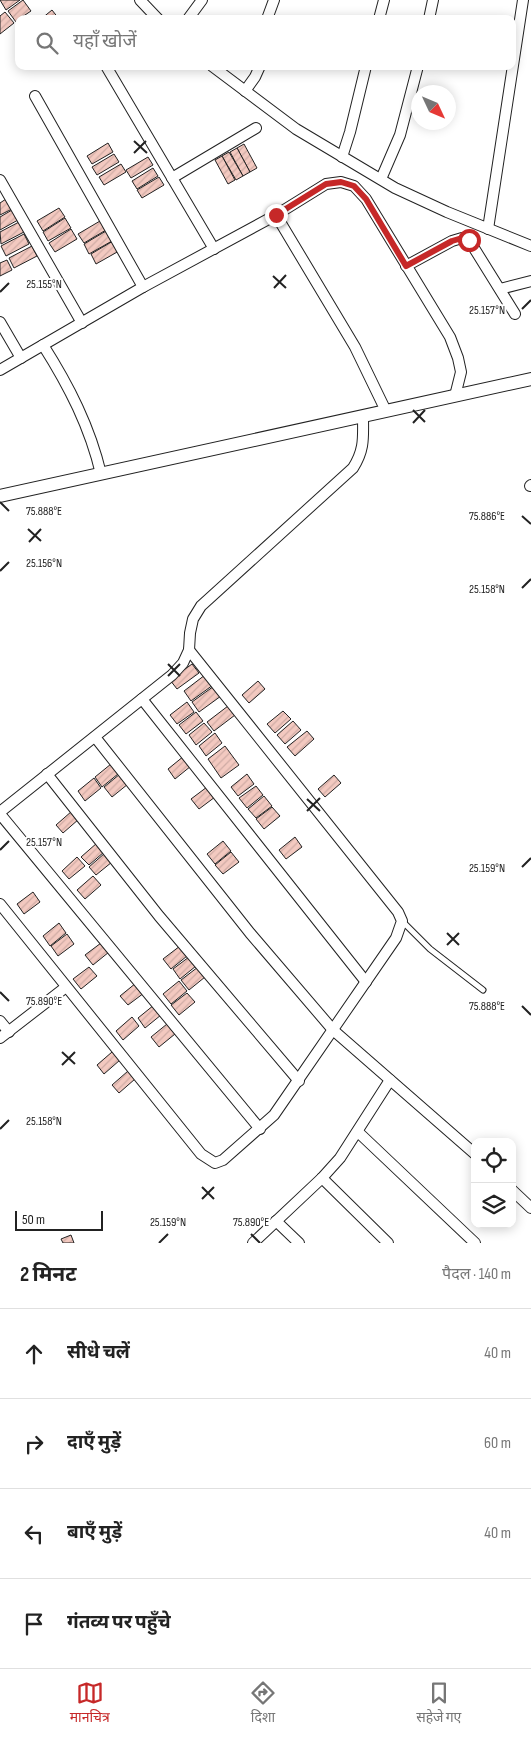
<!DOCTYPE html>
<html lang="hi">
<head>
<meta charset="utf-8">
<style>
	:root { --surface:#fff; --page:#f6f6f6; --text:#222; --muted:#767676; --line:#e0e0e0; --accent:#c62828 }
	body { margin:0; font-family:"Sofia Sans Condensed","Noto Sans Devanagari",sans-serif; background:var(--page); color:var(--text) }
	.controls { position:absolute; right:15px; bottom:15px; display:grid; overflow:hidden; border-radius:10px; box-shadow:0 2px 12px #0003 }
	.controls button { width:45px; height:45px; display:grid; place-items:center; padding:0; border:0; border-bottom:1px solid var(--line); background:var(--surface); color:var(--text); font:25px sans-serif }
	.compass { position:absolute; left:411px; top:85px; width:45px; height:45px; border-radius:50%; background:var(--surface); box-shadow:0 2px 12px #0003; rotate:134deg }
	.scale { position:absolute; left:15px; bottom:12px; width:88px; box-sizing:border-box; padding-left:5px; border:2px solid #222; border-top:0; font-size:14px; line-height:18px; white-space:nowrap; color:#222; -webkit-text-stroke:4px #fff; paint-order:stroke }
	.stop { position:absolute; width:15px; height:15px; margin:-11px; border:4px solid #c62828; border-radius:50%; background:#fff }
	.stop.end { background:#c62828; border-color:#fff; box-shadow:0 1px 5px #0008 }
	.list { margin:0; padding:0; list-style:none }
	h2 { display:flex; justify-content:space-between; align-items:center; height:65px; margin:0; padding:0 20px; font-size:21px }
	h2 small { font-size:16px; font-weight:400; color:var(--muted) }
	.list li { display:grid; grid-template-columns:32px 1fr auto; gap:15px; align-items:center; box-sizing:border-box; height:90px; padding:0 20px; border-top:1px solid var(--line) }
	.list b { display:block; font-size:19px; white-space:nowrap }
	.list em { font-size:16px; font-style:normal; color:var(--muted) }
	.icon { flex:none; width:28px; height:28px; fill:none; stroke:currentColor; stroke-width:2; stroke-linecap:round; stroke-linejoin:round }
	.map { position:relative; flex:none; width:531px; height:1243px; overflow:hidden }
	.search { position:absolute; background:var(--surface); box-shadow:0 2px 12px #0003; left:15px; right:15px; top:15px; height:55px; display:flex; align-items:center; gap:12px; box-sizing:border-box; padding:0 18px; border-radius:10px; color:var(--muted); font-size:19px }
	.sheet { height:425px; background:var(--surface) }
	nav { display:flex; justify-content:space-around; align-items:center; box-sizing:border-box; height:70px; border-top:1px solid var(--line); background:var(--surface); font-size:14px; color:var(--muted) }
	nav a { display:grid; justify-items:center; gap:2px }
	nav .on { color:var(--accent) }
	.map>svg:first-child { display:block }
	.building { fill:url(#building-hatch); stroke:#222 }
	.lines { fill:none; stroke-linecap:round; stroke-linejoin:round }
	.service-casing { stroke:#222; stroke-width:7 }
	.minor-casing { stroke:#222; stroke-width:12 }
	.tertiary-casing { stroke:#222; stroke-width:14 }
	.service { stroke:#fff; stroke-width:5 }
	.minor { stroke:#fff; stroke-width:10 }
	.tertiary { stroke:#fff; stroke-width:12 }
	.route { stroke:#c62828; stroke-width:6 }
	.ticks { fill:none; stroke:#222; stroke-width:2 }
	.ticks-label { font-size:12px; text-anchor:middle; fill:#222; stroke:#fff; stroke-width:4; stroke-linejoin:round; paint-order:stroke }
</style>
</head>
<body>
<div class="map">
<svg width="531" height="1243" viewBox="0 0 531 1243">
	<defs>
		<pattern id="building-hatch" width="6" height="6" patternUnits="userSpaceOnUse" patternTransform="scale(1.25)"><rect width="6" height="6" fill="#f3c9c0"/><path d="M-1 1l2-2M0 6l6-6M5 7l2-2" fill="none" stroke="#d0aca5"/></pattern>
	</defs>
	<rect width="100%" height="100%" fill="#fff"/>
	<g class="building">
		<polygon points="0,0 20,0 6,10"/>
		<polygon points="23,0 31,11 19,19 16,22 8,11"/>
		<polygon points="52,10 59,19 41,19"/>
		<polygon points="5,12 14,23 0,34 0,16"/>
		<polygon points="108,143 113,152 92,164 87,156"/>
		<polygon points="244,144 257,168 250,172 237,148"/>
		<polygon points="237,148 250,172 243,176 230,152"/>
		<polygon points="229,152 243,176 236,180 222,156"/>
		<polygon points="114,154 119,162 97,175 92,167"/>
		<polygon points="222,156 235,180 228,184 215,160"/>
		<polygon points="148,157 153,165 131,178 126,170"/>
		<polygon points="121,164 126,172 104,185 99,177"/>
		<polygon points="153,168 158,176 137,189 132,181"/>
		<polygon points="159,177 164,185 142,198 137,190"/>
		<polygon points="6,199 12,209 0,215 0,203"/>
		<polygon points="59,208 65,217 43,231 37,221"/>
		<polygon points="12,210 18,220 0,230 0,217"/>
		<polygon points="65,218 71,228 48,241 43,232"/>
		<polygon points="100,221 106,230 84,243 78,234"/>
		<polygon points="19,222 24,232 1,244 0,232"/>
		<polygon points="71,229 77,239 55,252 49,243"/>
		<polygon points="106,231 112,241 89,254 84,244"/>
		<polygon points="24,234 29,244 6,256 1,246"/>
		<polygon points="113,241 119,251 96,264 91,254"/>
		<polygon points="32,246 37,256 14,268 9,258"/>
		<polygon points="7,260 12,270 0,276 0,263"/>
		<polygon points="192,664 199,673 177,689 170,680"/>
		<polygon points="205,675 213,685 191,701 184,691"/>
		<polygon points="258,681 265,689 249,703 242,695"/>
		<polygon points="214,686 221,696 199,712 192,702"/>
		<polygon points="187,702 194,712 177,724 170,715"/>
		<polygon points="228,706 235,715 214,731 207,722"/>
		<polygon points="283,711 291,719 275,733 267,724"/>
		<polygon points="196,712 203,721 186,734 179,725"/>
		<polygon points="293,721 301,730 285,744 277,735"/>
		<polygon points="204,723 212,732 196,745 189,735"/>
		<polygon points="307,731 314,739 295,756 287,747"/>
		<polygon points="215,733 222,743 206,756 199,746"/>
		<polygon points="225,746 239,765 221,778 208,759"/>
		<polygon points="184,756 191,766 175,779 168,769"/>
		<polygon points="111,764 118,774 102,787 95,777"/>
		<polygon points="120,774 128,784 112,797 104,787"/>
		<polygon points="247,774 254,784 238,796 231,787"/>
		<polygon points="334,775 341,783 325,797 318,789"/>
		<polygon points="94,778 101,788 85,801 78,791"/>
		<polygon points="256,786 263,795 247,808 239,798"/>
		<polygon points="207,787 215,797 199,809 191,799"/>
		<polygon points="264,796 272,806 256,818 248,809"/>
		<polygon points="272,807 280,816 264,829 256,819"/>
		<polygon points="72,811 79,819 63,833 56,825"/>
		<polygon points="295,837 302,847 286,859 279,850"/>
		<polygon points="223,841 231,851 215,864 207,854"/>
		<polygon points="97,843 104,852 89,865 81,857"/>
		<polygon points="231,852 239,862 223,874 215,865"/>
		<polygon points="105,853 112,862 96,875 89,867"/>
		<polygon points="77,857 85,866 69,879 62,871"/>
		<polygon points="93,876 101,885 85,899 77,890"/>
		<polygon points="33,892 40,902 24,914 17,904"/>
		<polygon points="59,923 66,933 50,946 43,936"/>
		<polygon points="67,934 74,944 58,956 51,946"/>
		<polygon points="101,943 109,952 93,965 85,955"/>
		<polygon points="180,946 187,956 171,969 163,959"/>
		<polygon points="189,957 196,966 180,979 173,969"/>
		<polygon points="89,967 97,976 81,989 73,979"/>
		<polygon points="198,967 205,977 189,990 181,980"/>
		<polygon points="179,981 187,991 171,1004 163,994"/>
		<polygon points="136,983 144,993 128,1005 120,996"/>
		<polygon points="187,993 195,1002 179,1015 171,1005"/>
		<polygon points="154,1005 161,1015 145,1028 138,1018"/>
		<polygon points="132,1017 139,1026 123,1040 116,1031"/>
		<polygon points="167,1024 175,1034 159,1047 151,1037"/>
		<polygon points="112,1052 120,1060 104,1074 97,1065"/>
		<polygon points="128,1071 135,1079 119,1093 112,1085"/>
		<polygon points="71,1235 74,1243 63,1243 61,1239"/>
	</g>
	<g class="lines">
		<g class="service-casing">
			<polyline id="service" points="402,921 430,949 483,990"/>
		</g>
		<g class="minor-casing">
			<g id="minor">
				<polyline points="140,0 158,19"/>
				<polyline points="188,19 202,0"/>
				<polyline points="267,19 274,0"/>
				<polyline points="379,19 384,0"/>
				<polyline points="429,19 433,0"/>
				<polyline points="106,66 214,249"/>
				<polyline points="212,66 296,129 395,188 447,212 531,246"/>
				<polyline points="245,91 255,77 260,66"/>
				<polyline points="35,96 143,287"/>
				<polyline points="342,157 350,132 366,66"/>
				<polyline points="172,178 256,128"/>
				<polyline points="381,179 400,135 418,66"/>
				<polyline points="0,180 82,323"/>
				<polyline points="276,215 355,347 386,411"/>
				<polyline points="488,229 523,0"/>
				<polyline points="406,266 452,241 462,238 469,240 515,314"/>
				<polyline points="500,289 531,281"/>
				<polyline points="0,322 21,358"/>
				<path d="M 43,345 C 69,386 90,427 101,474"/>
				<polyline points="0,370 143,287 276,215 326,184 341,182 354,186 366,199 450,337 458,358 461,372 455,396"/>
				<polyline points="530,486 531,485"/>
				<polyline points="142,699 366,982"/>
				<polyline points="95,737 250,933 333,1030 475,1154"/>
				<polyline points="47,774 159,916 299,1081"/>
				<path d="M 0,812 L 172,675 L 183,663 L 189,650 L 190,633 L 193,619 L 201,606 L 353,468 C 365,449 363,437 363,416"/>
				<polyline points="0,814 260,1129"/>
				<polyline points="0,904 201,1154 215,1163 223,1160 274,1115 396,938 402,921 398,912 189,650"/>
				<polyline points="0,1021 9,1032"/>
				<polyline points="0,1038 66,987"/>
				<polyline points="358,1132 475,1243"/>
				<polyline points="322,1178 388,1243"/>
				<polyline points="512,1190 531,1208"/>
				<polyline points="276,1221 299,1243"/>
				<polyline points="253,1243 322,1178 340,1158 390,1080"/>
			</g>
		</g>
		<g class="tertiary-casing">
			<polyline id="tertiary" points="0,496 531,379"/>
		</g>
		<use href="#service" class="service"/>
		<use href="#minor" class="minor"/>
		<use href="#tertiary" class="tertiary"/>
	</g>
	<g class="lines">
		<polyline class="route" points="276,215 326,184 341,182 354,186 366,199 406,266 452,241 462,238 469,240"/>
	</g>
	<path class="ticks" d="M 134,141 L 147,153M 134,153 L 146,141M 273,276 L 286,288M 274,288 L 286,275M 0,292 L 9,283M 522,309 L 531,300M 413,410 L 425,422M 413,423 L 425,410M 0,502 L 9,511M 522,516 L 531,524M 28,529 L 41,541M 29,542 L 41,529M 0,571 L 9,562M 522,588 L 531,579M 168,664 L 180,676M 168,676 L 180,664M 307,799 L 320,811M 307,811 L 320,798M 0,850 L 9,841M 522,867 L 531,858M 447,933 L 459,945M 447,945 L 459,933M 0,992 L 9,1001M 522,1006 L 531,1015M 62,1052 L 75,1064M 62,1065 L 75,1052M 0,1129 L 9,1120M 202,1187 L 214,1199M 202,1199 L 214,1187M 251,1234 L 260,1243M 159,1243 L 168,1234"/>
	<g class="ticks-label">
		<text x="44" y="288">25.155°N</text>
		<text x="487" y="314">25.157°N</text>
		<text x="44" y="515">75.888°E</text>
		<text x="487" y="520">75.886°E</text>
		<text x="44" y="567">25.156°N</text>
		<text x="487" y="593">25.158°N</text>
		<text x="44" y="846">25.157°N</text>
		<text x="487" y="872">25.159°N</text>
		<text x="44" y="1005">75.890°E</text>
		<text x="487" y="1010">75.888°E</text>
		<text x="44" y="1125">25.158°N</text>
		<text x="168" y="1226">25.159°N</text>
		<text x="251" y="1226">75.890°E</text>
	</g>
</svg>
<div class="controls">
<button><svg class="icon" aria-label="locate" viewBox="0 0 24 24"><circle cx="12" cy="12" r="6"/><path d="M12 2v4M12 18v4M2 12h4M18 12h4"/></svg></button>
<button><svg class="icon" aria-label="layers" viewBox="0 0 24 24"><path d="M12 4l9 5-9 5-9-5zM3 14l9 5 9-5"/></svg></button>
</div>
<svg class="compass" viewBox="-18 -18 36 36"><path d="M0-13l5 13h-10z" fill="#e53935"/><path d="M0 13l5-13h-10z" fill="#767676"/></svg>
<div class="scale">50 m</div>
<div class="stop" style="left:469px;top:240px"></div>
<div class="stop end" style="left:276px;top:215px"></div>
<div class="search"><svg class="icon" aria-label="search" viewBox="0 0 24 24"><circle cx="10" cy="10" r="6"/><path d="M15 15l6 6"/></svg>यहाँ खोजें</div>
</div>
<section class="sheet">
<h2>2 मिनट<small>पैदल · 140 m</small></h2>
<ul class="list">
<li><svg class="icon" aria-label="ahead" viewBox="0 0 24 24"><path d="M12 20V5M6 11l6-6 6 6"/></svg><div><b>सीधे चलें</b></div><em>40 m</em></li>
<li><svg class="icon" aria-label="right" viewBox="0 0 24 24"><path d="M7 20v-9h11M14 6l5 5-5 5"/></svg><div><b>दाएँ मुड़ें</b></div><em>60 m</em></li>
<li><svg class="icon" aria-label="left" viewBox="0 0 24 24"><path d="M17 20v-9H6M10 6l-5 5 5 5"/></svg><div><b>बाएँ मुड़ें</b></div><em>40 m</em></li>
<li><svg class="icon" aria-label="arrive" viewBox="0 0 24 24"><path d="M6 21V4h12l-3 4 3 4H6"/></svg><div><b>गंतव्य पर पहुँचे</b></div></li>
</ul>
</section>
<nav>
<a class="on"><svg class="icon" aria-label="map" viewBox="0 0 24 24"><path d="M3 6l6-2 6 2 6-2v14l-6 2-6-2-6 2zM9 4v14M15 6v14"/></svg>मानचित्र</a>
<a><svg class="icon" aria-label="directions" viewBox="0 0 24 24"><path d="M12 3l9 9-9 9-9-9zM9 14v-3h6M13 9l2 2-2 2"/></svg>दिशा</a>
<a><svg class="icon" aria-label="saved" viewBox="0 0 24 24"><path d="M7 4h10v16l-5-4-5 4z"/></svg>सहेजे गए</a>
</nav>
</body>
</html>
